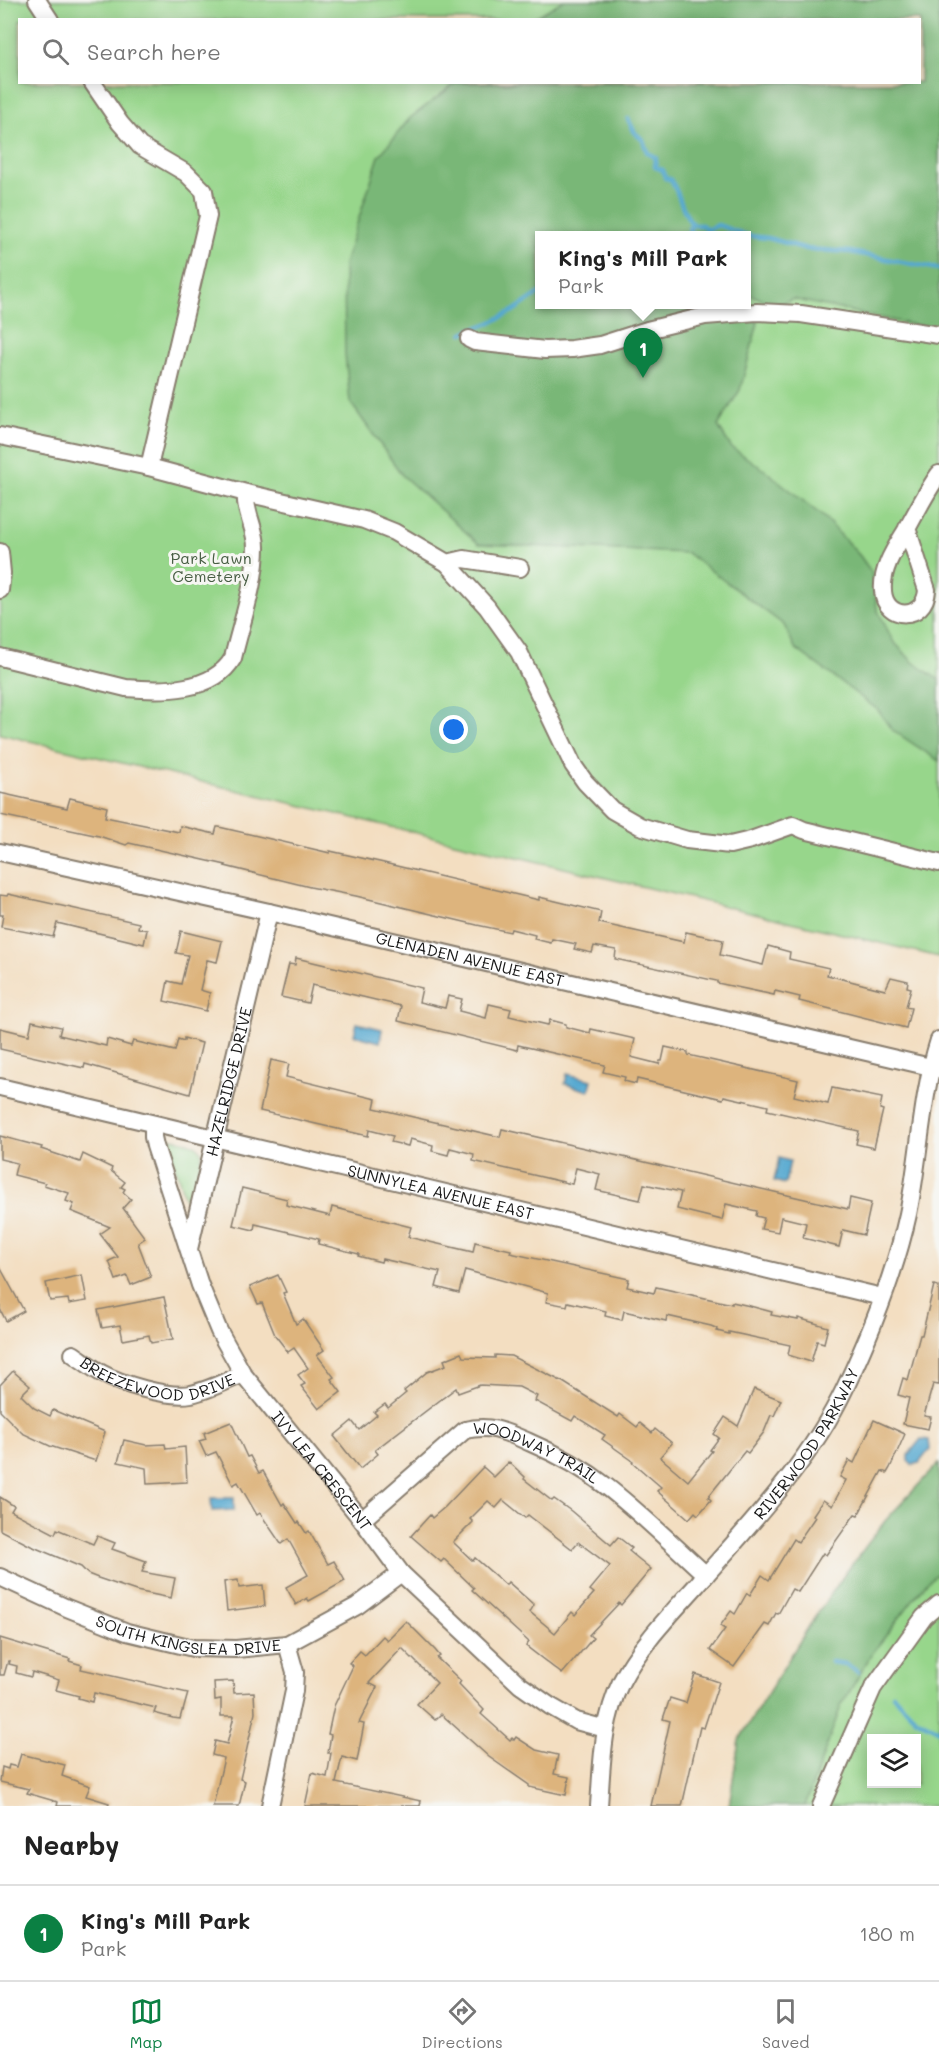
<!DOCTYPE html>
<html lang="en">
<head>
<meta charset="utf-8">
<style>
	:root { --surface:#fff; --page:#f6f6f6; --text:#222; --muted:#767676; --line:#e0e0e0; --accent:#0b8043 }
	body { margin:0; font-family:Mali,sans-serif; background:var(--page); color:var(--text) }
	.controls { position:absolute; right:18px; bottom:18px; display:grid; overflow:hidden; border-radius:0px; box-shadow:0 3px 15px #0003 }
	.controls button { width:54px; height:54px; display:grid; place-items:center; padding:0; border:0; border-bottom:2px solid var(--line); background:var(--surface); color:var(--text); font:30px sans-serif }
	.you { position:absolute; left:454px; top:730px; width:21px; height:21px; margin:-15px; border:4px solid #fff; border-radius:50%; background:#1a73e8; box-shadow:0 0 0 9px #1a73e833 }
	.badge { display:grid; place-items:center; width:39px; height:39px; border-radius:50%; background:var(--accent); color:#fff; font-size:20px; font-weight:700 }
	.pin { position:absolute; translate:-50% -50px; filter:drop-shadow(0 2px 3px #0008) }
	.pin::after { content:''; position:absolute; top:32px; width:21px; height:18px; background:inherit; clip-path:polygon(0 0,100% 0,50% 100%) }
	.popup { position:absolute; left:535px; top:231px; width:216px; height:78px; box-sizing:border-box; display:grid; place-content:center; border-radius:0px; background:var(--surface); filter:drop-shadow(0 2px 4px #0005); font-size:20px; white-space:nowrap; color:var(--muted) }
	.popup b { font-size:22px; color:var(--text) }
	.popup::after { content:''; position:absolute; left:50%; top:100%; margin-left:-12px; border:12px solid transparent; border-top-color:var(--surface) }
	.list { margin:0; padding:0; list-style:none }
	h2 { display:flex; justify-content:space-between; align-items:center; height:78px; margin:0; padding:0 24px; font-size:26px }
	h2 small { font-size:20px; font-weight:400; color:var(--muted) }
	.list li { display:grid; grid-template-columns:39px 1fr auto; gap:18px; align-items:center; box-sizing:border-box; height:96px; padding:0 24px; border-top:2px solid var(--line) }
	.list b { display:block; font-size:22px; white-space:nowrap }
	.list p { margin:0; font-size:20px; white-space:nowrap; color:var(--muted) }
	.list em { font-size:20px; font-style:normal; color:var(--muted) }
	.icon { flex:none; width:33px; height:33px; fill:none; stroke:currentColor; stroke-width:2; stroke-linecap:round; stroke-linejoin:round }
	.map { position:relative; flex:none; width:939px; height:1806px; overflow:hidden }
	.search { position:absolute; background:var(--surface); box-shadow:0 3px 15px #0003; left:18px; right:18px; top:18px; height:66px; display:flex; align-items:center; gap:15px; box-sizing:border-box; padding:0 21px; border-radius:0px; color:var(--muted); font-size:22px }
	.sheet { height:174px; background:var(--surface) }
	nav { display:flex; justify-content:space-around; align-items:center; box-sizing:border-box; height:84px; border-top:2px solid var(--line); background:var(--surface); font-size:16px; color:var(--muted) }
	nav a { display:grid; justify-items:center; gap:3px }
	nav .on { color:var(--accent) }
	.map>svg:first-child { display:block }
	.green { fill:#97d68b; stroke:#5a7954; stroke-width:1.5; fill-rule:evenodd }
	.forest { fill:#79b777; stroke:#4a6a4a; stroke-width:1.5 }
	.water { fill:#54a8d0; stroke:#386276; stroke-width:1.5 }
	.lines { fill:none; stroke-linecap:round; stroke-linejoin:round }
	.stream { stroke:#54a8d0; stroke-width:4.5 }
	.building { fill:#ddb47d; fill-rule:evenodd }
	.minor-casing { stroke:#887d6e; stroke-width:20 }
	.minor { stroke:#fff; stroke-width:16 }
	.labels { text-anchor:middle; stroke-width:6; stroke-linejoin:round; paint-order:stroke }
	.park-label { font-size:16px; fill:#475d43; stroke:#f6f6f2 }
	.street-label { font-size:16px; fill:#1c1c1c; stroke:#f6f6f2 }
</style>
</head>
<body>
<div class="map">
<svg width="939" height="1806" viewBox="0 0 939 1806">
	<rect width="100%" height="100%" fill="#f6f6f2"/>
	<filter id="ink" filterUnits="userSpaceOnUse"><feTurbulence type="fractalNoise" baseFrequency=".0167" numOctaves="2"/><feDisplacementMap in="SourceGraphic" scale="12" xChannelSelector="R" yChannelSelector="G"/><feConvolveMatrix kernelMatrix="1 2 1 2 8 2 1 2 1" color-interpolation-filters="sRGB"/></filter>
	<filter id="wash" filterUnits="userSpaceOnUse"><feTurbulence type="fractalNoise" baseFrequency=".008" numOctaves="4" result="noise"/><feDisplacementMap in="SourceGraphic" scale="24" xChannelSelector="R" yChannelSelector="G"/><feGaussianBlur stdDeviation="1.35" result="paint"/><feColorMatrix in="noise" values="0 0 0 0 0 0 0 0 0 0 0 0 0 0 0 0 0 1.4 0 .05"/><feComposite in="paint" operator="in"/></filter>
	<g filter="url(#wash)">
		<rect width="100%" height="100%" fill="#f3dec1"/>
		<g class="green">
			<path d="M 0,0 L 939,0 L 939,957 L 0,734 ZM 20,20 L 920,20 L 920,82 L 20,82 ZM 540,236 L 746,236 L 746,304 L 540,304 Z"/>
			<path d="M 166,1138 L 170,1138 C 182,1141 199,1142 202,1154 L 193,1199 L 191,1203 L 185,1200 L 175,1166 L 164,1146 Z"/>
			<path d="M 939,1463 L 939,1806 L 729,1806 L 739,1740 L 811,1623 L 847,1571 L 885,1521 ZM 872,1738 L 916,1738 L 916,1784 L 872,1784 Z"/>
		</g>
		<g class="forest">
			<polygon points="564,0 939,0 939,328 914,325 793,299 776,306 752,295 747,297 746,236 540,236 540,304 742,305 742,307 758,323 740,390 718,426 731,447 766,471 826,519 860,556 872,573 877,609 893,641 913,662 939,680 939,761 891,729 878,710 795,648 784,625 687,553 479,544 402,475 350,402 345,354 344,264 379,156 410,118 456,83 920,82 920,20 532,19"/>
			<polygon points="939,1463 939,1572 925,1584 871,1655 841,1706 805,1806 729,1806 739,1740 811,1623 847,1571 885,1521"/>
		</g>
		<g class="water">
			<polygon points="357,1023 382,1029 380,1042 354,1035"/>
			<polygon points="567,1074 592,1080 589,1091 565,1084"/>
			<polygon points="779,1158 790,1161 785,1184 774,1181"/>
			<polygon points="921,1439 929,1440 930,1449 919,1463 912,1465 908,1461 908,1455"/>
			<polygon points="211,1498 234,1498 234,1510 212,1511"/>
		</g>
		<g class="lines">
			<g class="stream">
				<path d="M 628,119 L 635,133 L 643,140 L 647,152 L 656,158 L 655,167 L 663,170 L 665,178 L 670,179 C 680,193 681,211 693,225 L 702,225 L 707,230 L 718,225 L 749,236 L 768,238 L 807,249 L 850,252 L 939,269"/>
				<polyline points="674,236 688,235 691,233 689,228 693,225"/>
				<polyline points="463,333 492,322 513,311 540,293"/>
				<polyline points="831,1662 846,1664 858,1672"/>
				<polyline points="893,1695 916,1719 939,1730"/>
			</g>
		</g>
		<g id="blocks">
			<g class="building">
				<polygon points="0,793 67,808 70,798 107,807 105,817 179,832 180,826 215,834 217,827 219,827 330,853 330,851 384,863 539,900 539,897 601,912 599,923 684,942 686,932 723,940 720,955 763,965 768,946 790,952 789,959 829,968 827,975 885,990 891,977 908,981 907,987 911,988 906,1007 911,1008 906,1028 799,1001 800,997 775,991 774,995 717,983 717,981 615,959 616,950 594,946 592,953 574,949 576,944 552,939 551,943 534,939 535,935 511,929 510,932 477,925 356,896 310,887 225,866 226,865 129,843 126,845 99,836 0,815"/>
				<polygon points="8,894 139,923 138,928 147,930 144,944 57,923 53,937 1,927 3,915 0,915 0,895 7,896"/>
				<polygon points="181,931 222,941 217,962 207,960 200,990 210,993 206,1011 164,1001 168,981 181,984 188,955 176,953"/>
				<polygon points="296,958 422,988 419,1002 445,1008 448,996 462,999 459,1011 486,1018 489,1004 511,1009 509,1016 548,1025 550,1020 566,1024 566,1027 590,1033 591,1029 635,1039 631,1057 659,1064 660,1061 662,1061 665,1047 688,1052 688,1055 798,1080 794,1096 828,1104 832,1088 882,1098 880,1109 883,1110 874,1148 856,1144 859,1131 767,1110 768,1106 724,1096 723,1099 637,1079 636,1084 624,1081 625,1077 603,1072 605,1065 518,1045 517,1050 398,1021 401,1006 312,985 308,1003 281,997 289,964 295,965"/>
				<polygon points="32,1021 61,1027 59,1035 106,1046 107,1039 131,1046 133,1041 175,1051 178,1039 184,1041 184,1038 202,1043 190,1094 85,1064 84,1068 0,1049 0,1028 29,1035"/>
				<polygon points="271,1060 289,1064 286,1077 376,1099 374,1108 500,1137 502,1129 848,1209 850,1198 871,1203 864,1235 843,1230 839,1247 803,1238 806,1223 781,1217 778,1232 761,1229 764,1218 756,1216 757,1211 726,1204 722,1220 677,1209 681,1192 644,1184 640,1200 596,1190 600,1174 576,1168 572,1184 473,1161 474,1154 450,1148 448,1155 432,1151 433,1145 410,1139 408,1146 391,1142 393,1136 369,1130 368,1136 260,1111"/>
				<polygon points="0,1136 42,1147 41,1149 80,1162 83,1154 112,1168 111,1171 125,1182 121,1187 125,1189 123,1192 131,1199 123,1208 145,1238 138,1243 151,1277 131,1285 127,1276 116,1280 109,1261 118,1257 100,1234 110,1227 71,1211 74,1204 66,1201 69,1193 44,1185 45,1183 14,1175 17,1163 0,1159"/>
				<polygon points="242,1188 287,1199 286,1205 330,1216 332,1207 411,1227 408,1237 473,1252 475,1242 511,1250 510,1253 629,1279 627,1287 654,1293 656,1287 732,1304 732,1302 750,1306 772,1312 771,1315 798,1320 798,1318 828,1327 824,1343 817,1341 811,1362 788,1355 790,1345 729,1332 729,1334 717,1331 718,1329 711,1326 667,1316 666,1321 624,1311 622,1320 605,1316 606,1311 568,1302 567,1306 546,1302 548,1293 465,1270 459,1293 436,1287 440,1272 382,1259 381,1262 358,1256 359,1254 318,1244 319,1239 255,1224 254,1230 233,1225"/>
				<polygon points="0,1267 24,1311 6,1321 0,1309"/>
				<polygon points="82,1275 87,1301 69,1304 68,1299 50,1301 46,1283"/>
				<polygon points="278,1275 286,1292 283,1293 296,1324 303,1319 324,1350 317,1355 334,1377 331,1379 341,1392 319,1409 301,1386 305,1384 298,1375 308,1368 294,1348 288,1352 275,1335 262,1303 258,1304 250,1287"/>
				<polygon points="934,1285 939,1286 939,1385 933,1384 924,1416 931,1417 928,1429 903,1424 909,1398 898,1395 903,1378 908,1380 920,1335 922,1335"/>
				<polygon points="164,1297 173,1339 151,1343 149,1335 123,1340 120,1325 102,1328 98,1310"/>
				<polygon points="461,1353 463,1357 495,1358 495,1355 511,1356 563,1382 618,1417 620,1414 637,1427 640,1423 652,1433 655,1429 672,1443 660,1457 688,1481 712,1451 710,1450 719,1438 714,1434 725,1417 738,1426 754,1389 781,1400 774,1416 771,1415 764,1432 748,1453 745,1451 708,1497 711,1500 698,1515 695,1512 689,1519 657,1491 661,1487 632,1462 633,1461 602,1439 605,1435 575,1416 572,1421 535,1401 537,1396 519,1387 480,1385 458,1393 456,1388 375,1450 378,1454 360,1469 334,1436 352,1421 359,1430 377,1415 374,1412 385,1404 388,1408 406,1393 404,1391 427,1372 446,1365 444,1360"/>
				<polygon points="13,1371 30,1386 21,1395 34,1408 50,1416 53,1410 105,1432 96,1461 50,1446 22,1433 0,1411 0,1385"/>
				<polygon points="874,1420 905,1434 890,1468 887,1473 882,1471 858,1515 855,1514 826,1555 823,1553 798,1592 792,1589 778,1614 776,1613 769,1626 765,1624 734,1667 710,1650 725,1629 720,1626 731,1611 735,1614 747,1593 750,1595 762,1575 769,1580 794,1539 798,1542 815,1517 813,1515 823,1500 832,1506 846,1480 840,1477 849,1460 854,1463"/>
				<polygon points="231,1422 247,1457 250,1456 259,1473 263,1471 282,1505 284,1503 297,1523 299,1522 306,1533 309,1531 328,1564 334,1561 345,1581 309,1601 307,1598 296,1605 286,1587 308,1575 288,1539 281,1544 260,1513 257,1515 238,1482 233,1485 216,1452 206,1456 199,1441 206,1439 204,1433"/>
				<polygon points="124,1440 146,1445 165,1444 166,1449 185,1447 187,1482 147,1484 146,1468 118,1462"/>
				<path d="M 509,1462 L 525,1477 L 524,1479 L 552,1501 L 554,1499 L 571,1511 L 611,1545 L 618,1537 L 632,1548 L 629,1551 L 651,1569 L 621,1605 L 619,1603 L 589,1635 L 593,1638 L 562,1674 L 526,1646 L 529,1642 L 472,1590 L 474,1588 L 444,1559 L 441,1562 L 411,1536 L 430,1515 L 432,1518 L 445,1507 L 483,1467 L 494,1477 ZM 503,1500 L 525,1518 L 528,1515 L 572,1549 L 578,1542 L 610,1566 L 590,1590 L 594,1593 L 575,1615 L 572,1612 L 555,1633 L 530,1612 L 534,1605 L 508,1582 L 506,1585 L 475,1558 L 473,1561 L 453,1542 L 473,1522 L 470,1519 L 488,1501 L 496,1508 Z"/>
				<polygon points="0,1497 14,1506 11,1511 55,1534 57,1529 93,1544 97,1536 115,1543 112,1549 146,1561 142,1572 175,1578 171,1598 136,1591 98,1578 88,1574 81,1567 31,1546 0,1530"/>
				<polygon points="238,1580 239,1588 263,1585 265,1606 227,1611 224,1582"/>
				<polygon points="406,1621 435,1650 440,1656 437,1658 461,1681 459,1684 484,1710 481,1714 510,1740 512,1738 514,1740 516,1737 536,1750 558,1755 554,1774 569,1777 566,1795 529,1787 529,1785 489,1757 441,1714 435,1720 417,1704 437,1683 402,1648 369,1683 377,1687 359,1723 364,1724 357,1761 342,1757 336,1783 421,1801 420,1806 305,1806 312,1773 327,1777 331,1753 328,1753 331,1735 328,1734 334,1706 353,1666 349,1663 360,1651 365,1655 383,1636 387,1640"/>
				<polygon points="0,1638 70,1659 69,1661 82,1665 81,1669 188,1693 183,1711 182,1711 180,1719 173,1718 154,1713 156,1708 94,1693 92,1702 78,1698 79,1696 56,1690 59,1680 32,1672 31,1677 16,1673 17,1666 9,1664 10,1661 8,1661 4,1675 0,1675"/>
				<polygon points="695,1674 719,1682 704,1728 700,1727 682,1806 651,1806 670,1721 663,1719 670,1698 686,1703"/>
				<polygon points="233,1681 234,1693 254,1692 255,1713 240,1779 245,1781 239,1806 213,1806 224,1758 212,1755 215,1741 227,1744 234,1716 221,1716 221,1699 215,1700 214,1682"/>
				<polygon points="21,1754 65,1765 62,1776 90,1786 86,1796 109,1803 108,1806 57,1806 58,1802 27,1793 29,1789 0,1782 2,1767 8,1769 9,1765 17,1767"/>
			</g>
		</g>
	</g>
	<g filter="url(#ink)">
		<use href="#blocks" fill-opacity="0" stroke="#887d6e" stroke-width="1.5"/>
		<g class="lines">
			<g class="minor-casing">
				<g id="minor">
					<polyline points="37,0 50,20"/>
					<polyline points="92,82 120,123 140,146 186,173 204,191 208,216 149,467"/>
					<polyline points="469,339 475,342 545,350 572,349 600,345 647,330 705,316 757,312 801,314 939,335"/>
					<polyline points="0,436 149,467 246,493 364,520 394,532 447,563 487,607 519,652 573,765 585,782 612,810 640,826 687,840 730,845 751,840 793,825 804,830 939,863"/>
					<path d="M 907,528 L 927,590 C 925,621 885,621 883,591 C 881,567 897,546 908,527 C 918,509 927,491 939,474"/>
					<polyline points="0,552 2,573 0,590"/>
					<polyline points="447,563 464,559 520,568"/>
					<path d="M 0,657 L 126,688 C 160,691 213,693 233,658 C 241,624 256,582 256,547 C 256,528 244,512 246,493"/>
					<path id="s1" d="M 0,852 L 269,912 L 939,1069"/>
					<path id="s2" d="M 0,1087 L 882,1297"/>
					<path id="s3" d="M 153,1124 L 153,1137 L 155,1146 L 200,1285 L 219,1331 L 243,1374 L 362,1520 L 401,1573 L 520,1685 L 550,1706 L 576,1721 L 606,1729"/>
					<path id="s4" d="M 189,1249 L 269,912"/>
					<path id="s5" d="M 73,1354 C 82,1360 91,1367 101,1373 C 121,1384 167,1398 191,1394 C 209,1390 226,1381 243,1374"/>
					<path id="s6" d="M 362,1520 L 465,1430 C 492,1424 506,1432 531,1443 C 557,1454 583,1468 606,1486 C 641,1513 673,1545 706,1575"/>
					<path id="s7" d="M 0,1577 L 67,1608 L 127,1632 L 193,1648 L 236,1649 L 287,1644 L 357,1606 L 401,1573"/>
					<polyline points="270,1806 294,1691 295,1672 287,1644"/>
					<path id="s8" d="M 599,1806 C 602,1764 602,1721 621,1682 C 638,1648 670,1615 696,1586 C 750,1525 810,1462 845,1388 C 871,1333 895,1273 908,1214 C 920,1156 921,1096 939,1040"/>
					<polyline points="821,1806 873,1688 924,1617 939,1604"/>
				</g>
			</g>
			<use href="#minor" class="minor"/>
		</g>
	</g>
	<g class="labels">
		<g class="park-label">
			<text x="211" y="564">Park Lawn<tspan x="211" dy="18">Cemetery</tspan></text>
		</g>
		<g class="street-label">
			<text dy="6" stroke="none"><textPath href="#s1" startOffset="482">GLENADEN AVENUE EAST</textPath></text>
			<text dy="6" stroke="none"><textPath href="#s4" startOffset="172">HAZELRIDGE DRIVE</textPath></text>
			<text dy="6" stroke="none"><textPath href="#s2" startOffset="453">SUNNYLEA AVENUE EAST</textPath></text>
			<text dy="6" stroke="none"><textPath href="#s5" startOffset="92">BREEZEWOOD DRIVE</textPath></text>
			<text dy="6" stroke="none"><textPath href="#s8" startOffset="430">RIVERWOOD PARKWAY</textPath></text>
			<text dy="6" stroke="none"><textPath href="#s6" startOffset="213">WOODWAY TRAIL</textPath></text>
			<text dy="6" stroke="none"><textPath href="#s3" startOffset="392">IVY LEA CRESCENT</textPath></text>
			<text dy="6" stroke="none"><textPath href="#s7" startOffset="200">SOUTH KINGSLEA DRIVE</textPath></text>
		</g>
	</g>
</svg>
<div class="controls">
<button><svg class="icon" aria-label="layers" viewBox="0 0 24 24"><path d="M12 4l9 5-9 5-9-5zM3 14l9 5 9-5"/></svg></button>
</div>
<div class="you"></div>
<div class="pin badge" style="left:643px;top:378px">1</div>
<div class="popup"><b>King's Mill Park</b>Park</div>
<div class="search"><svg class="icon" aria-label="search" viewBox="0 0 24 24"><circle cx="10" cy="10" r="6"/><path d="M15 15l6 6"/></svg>Search here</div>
</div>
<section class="sheet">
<h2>Nearby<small></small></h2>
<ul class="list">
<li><span class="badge">1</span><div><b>King's Mill Park</b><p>Park</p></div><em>180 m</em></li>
</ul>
</section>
<nav>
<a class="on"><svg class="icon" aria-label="map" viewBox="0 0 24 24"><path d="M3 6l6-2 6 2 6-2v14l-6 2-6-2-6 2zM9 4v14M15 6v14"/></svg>Map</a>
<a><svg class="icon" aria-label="directions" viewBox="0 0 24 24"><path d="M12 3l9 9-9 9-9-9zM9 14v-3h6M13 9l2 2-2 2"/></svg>Directions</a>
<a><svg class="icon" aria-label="saved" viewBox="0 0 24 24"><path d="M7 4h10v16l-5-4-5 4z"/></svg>Saved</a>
</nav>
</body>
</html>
